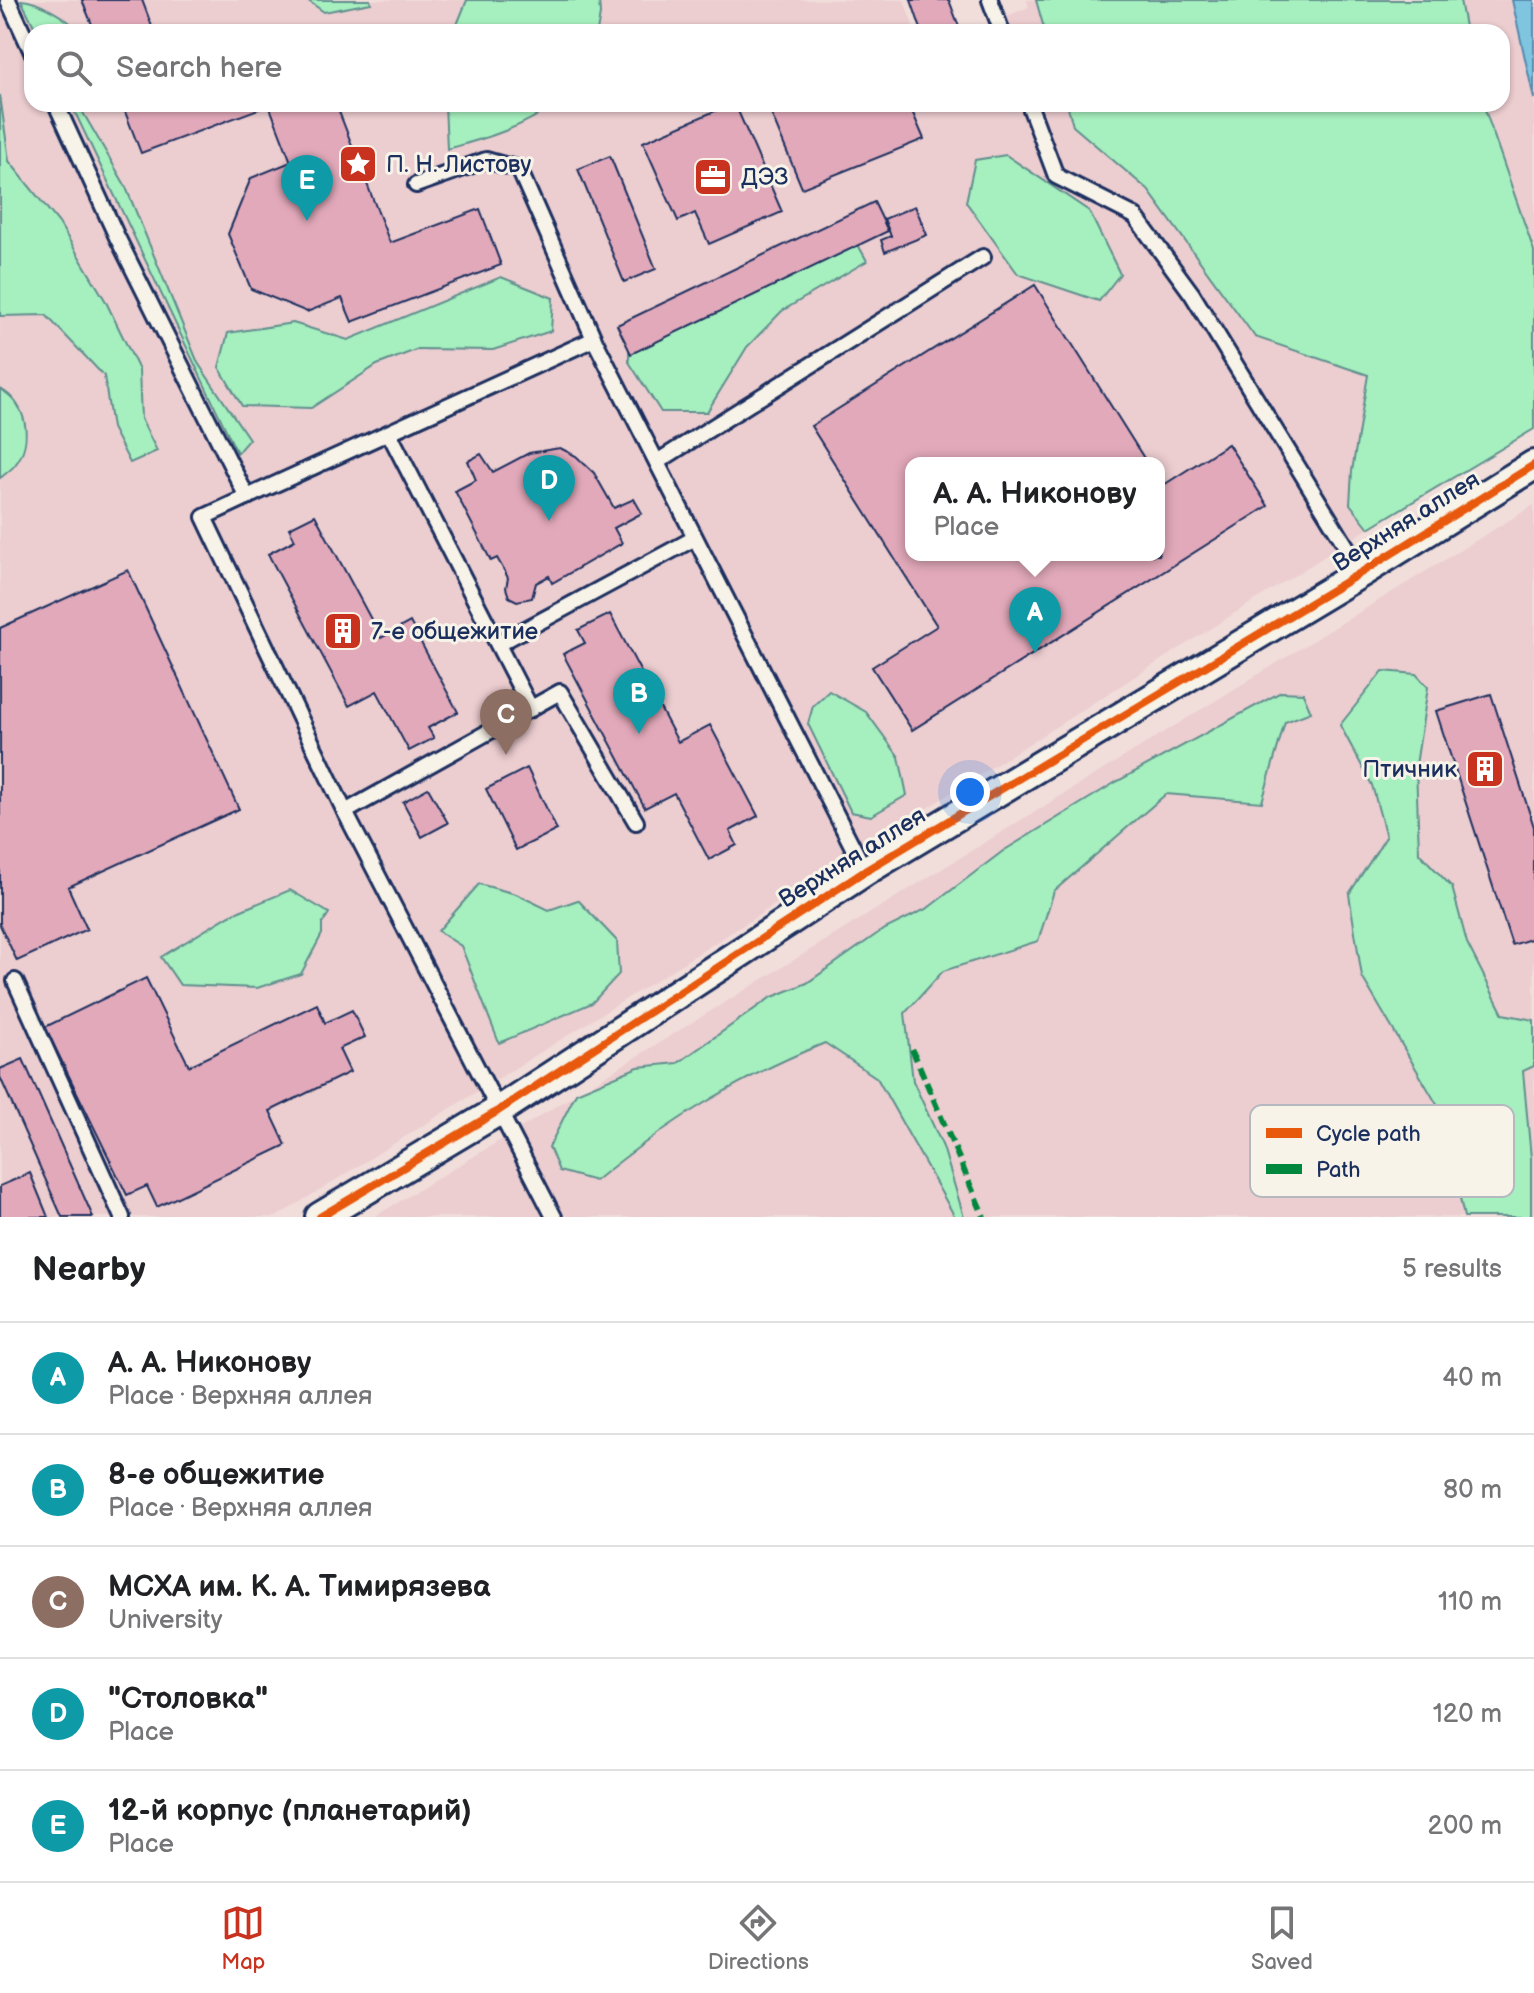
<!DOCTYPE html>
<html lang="en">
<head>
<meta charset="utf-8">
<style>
	:root { --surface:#fff; --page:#f2f2f2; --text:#202124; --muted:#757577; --line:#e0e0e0; --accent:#c8321e }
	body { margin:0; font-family:"Balsamiq Sans",sans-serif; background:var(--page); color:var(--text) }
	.you { position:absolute; left:970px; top:792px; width:28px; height:28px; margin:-20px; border:6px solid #fff; border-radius:50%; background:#1a73e8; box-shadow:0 0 0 12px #1a73e833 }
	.badge { display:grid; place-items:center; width:52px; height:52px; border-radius:50%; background:var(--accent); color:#fff; font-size:26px; font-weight:700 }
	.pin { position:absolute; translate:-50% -66px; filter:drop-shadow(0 2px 4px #0008) }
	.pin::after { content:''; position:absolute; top:42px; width:28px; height:24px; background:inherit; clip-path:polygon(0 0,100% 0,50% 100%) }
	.popup { position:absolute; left:905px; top:457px; width:260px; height:104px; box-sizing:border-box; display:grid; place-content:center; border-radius:16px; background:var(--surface); filter:drop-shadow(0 2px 6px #0005); font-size:26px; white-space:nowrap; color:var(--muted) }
	.popup b { font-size:30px; color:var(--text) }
	.popup::after { content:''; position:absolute; left:50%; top:100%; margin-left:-16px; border:16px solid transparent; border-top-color:var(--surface) }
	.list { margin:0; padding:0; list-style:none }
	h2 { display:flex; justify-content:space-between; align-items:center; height:104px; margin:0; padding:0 32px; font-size:34px }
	h2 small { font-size:26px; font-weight:400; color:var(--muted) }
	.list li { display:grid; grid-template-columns:52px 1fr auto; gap:24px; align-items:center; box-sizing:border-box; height:112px; padding:0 32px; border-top:2px solid var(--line) }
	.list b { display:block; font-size:30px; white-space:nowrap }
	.list p { margin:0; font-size:26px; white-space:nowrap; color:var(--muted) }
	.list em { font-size:26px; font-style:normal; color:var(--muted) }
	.icon { flex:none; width:44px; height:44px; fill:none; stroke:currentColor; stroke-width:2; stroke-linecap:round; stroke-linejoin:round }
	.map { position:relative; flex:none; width:1534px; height:1217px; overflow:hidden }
	.search { position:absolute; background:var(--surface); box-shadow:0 2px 6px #0004; left:24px; right:24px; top:24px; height:88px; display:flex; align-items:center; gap:20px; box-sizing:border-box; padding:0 28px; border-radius:24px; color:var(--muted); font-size:30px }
	.sheet { height:664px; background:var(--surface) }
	nav { display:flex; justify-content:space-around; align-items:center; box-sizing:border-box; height:112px; border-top:2px solid var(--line); background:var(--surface); font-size:22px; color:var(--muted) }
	nav a { display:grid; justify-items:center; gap:4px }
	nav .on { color:var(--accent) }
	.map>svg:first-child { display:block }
	.built { fill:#eccdd0; fill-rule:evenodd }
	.green { fill:#a6efbe; stroke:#608f8e; stroke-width:2 }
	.water { fill:#7fc5e0; stroke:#5789ac; stroke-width:2 }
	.building { fill:#e2a9ba; stroke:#1b2f5e; stroke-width:2 }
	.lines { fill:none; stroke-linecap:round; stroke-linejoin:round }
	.service-casing { stroke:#1b2f5e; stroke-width:20 }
	.minor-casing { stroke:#1b2f5e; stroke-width:34 }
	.service { stroke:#f7f3e8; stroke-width:14 }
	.minor { stroke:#f7f3e8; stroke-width:28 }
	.quiet { stroke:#00873e; stroke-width:6; stroke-dasharray:12 6; stroke-linecap:butt }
	.cycleway-casing { stroke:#f7f3e8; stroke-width:13 }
	.cycleway { stroke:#e8590c; stroke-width:8 }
	.labels { text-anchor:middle; stroke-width:6; stroke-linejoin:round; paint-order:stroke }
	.poi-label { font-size:24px; fill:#1b2f5e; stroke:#f7f3e8; text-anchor:start }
	.street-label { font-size:24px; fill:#1b2f5e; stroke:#f7f3e8 }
	.key { fill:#f7f3e8; stroke:#b5b8bf; stroke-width:2 }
	.key-label { font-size:22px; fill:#1b2f5e }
</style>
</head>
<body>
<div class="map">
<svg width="1534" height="1217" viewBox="0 0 1534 1217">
	<rect width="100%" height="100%" fill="#f1ddda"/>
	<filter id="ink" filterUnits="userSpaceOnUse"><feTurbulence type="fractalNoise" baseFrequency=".0125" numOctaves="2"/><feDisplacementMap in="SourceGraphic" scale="16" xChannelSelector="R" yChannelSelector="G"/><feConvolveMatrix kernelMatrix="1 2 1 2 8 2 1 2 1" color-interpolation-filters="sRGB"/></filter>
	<g filter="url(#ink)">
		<g class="built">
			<path d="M 0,0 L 904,0 L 915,32 L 32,32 L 32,104 L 1502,104 L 1502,32 L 971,32 L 1029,7 L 1027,0 L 1534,0 L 1534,429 L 1369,528 L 653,982 L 276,1217 L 0,1217 ZM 911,463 L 1159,463 L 1159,555 L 911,555 Z"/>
			<polygon points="1534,505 1534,1217 374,1217 511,1134"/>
		</g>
		<g class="green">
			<path d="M 21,0 C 36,0 70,19 79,32 L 37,32 Z"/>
			<polygon points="307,0 370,0 371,3 324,12"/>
			<polygon points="467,0 599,0 600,14 597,32 454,32"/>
			<polygon points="1036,0 1460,0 1466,32 1045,32"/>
			<polygon points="0,95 9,161 59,223 105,300 139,370 141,419 157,451 130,463 112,428 104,376 46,315 0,316"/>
			<polygon points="71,104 78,104 125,185 198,363 249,439 237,453"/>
			<path d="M 445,104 L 554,104 C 524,128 483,139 447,149 Z"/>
			<polygon points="1067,104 1483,104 1534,251 1534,429 1369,528 1350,504 1352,471 1368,375 1255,337 1148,190 1073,126"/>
			<polygon points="1006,155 1089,211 1120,274 1099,301 1018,274 966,202 975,160"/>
			<polygon points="857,243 867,261 782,311 747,347 707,412 661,412 629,362 629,328"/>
			<polygon points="501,277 553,298 551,331 493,350 418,349 377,365 311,408 242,406 219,367 228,333 293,323 348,340"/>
			<path d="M 0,389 C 27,403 34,441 15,465 C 11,470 5,474 0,478 Z"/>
			<polygon points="1383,671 1416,674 1428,687 1416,765 1419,853 1452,887 1467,943 1503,1014 1534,1020 1534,1066 1523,1071 1531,1158 1531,1217 1464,1217 1442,1113 1362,977 1349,894 1386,837 1372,785 1340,725"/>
			<polygon points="829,691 866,712 899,757 907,795 871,816 851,812 808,724 813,706"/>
			<path d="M 1281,692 L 1303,693 L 1311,712 L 1285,722 L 1262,802 L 1166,794 L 1054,891 L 1038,941 L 943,971 L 905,1013 L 913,1081 L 943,1147 L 964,1217 L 955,1217 L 877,1078 L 825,1043 C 737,1078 668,1122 595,1181 L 559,1171 L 549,1147 L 576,1093 L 638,1067 L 678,1063 L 770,998 L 807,983 L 881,931 L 928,908 L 1003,851 L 1116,782 Z"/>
			<polygon points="479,884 516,894 549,910 578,900 617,941 619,974 592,1003 499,1043 461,946 438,931"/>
			<polygon points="290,890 329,913 322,924 322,934 301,974 257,988 180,985 161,957 230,915"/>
		</g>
		<polygon class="water" points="1512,0 1534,0 1534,99"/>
		<g class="building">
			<polygon points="82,0 142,0 154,32 95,32"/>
			<polygon points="911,0 949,0 961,32 922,32"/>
			<polygon points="122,104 336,104 390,243 480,209 501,265 352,322 342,298 307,312 251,289 228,234 251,178 291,162 269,105 141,153"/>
			<polygon points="731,104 735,104 782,212 709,244 695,213 678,221 643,142"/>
			<polygon points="767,104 909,104 924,139 802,188"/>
			<polygon points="610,156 656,269 624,282 578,169"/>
			<polygon points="874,202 888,231 631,354 617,325"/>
			<polygon points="915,206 927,235 885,252 881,240 891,236 884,219"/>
			<polygon points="1035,285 1147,463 911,463 911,555 1159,555 1159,482 1162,486 1228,444 1268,506 912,730 872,667 937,626 811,426"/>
			<polygon points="560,448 576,456 594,473 614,508 634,499 642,513 614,528 622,543 552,583 549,576 536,583 532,598 517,601 509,597 506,588 508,578 505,572 497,558 491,561 455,491 476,480 468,461 481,454 493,472 529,453"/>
			<polygon points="315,515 381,638 410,622 458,712 428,728 434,738 409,751 377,691 349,706 268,554 295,540 289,528"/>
			<polygon points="128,570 239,809 68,887 87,929 17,961 0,925 0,628"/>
			<polygon points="610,614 678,742 710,725 758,816 730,831 737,845 709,860 674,793 645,808 563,654 585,643 578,630"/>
			<polygon points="1491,694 1534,827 1534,938 1512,945 1436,711"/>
			<polygon points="527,768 557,830 516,850 486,789"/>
			<polygon points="428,788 448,823 422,837 403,802"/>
			<polygon points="146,978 189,1066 317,1004 325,1023 352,1010 365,1037 339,1049 350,1072 270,1111 286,1145 157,1207 147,1186 127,1195 45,1027"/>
			<polygon points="23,1059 93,1217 62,1217 0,1077 0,1069"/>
			<polygon points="30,1173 48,1217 0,1217 0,1186"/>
		</g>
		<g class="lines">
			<g class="service-casing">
				<g id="service">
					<polyline points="8,0 32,52"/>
					<polyline points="990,0 1002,32"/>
					<polyline points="56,104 117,237 247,497 204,517 345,812 554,1217"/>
					<polyline points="1029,104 1056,176 1135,216 1192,294 1362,572"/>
					<polyline points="416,185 486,160 519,169 594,339"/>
					<polyline points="389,433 531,709"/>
					<polyline points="657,462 983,257"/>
					<polyline points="247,497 594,339 865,871"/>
					<polyline points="498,644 695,538"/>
					<polyline points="345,812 560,692 636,822"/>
					<polyline points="15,981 122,1217"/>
				</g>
			</g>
			<g class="minor-casing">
				<polyline id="minor" points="320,1217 498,1111 865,871 1362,572 1534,465"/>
			</g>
			<use href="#service" class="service"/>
			<use href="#minor" class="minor"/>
			<polyline class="quiet" points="912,1049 984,1217"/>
			<g class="cycleway-casing">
				<polyline id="cycleway" points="320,1217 498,1111 865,871 1362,572 1534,465"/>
			</g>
			<use href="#cycleway" class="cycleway"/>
		</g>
	</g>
	<defs>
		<g id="sight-square" transform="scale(2)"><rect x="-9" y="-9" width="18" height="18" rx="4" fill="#c8321e" stroke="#f7f3e8"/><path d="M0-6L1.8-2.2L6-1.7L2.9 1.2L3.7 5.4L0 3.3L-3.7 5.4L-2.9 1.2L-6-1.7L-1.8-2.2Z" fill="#fff"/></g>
		<g id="office-square" transform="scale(2)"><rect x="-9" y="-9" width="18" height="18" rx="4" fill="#c8321e" stroke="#f7f3e8"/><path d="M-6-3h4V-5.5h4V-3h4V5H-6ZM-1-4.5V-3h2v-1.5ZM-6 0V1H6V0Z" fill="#fff"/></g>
		<g id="building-square" transform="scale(2)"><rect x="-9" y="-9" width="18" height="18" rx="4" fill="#c8321e" stroke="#f7f3e8"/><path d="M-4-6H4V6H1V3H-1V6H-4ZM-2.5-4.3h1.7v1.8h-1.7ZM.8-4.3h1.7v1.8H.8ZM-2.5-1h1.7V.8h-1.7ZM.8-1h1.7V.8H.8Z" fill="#fff"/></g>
	</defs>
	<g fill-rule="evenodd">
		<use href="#sight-square" x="358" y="164"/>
		<use href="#office-square" x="713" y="177"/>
		<use href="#building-square" x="343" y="631"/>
		<use href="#building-square" x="1485" y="769"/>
	</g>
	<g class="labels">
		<g class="poi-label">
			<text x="386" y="172">П. Н. Листову</text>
			<text x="741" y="185">ДЭЗ</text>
			<text x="371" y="639">7-е общежитие</text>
			<text x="1457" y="777" text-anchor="end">Птичник</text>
		</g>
		<g class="street-label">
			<text transform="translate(1406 521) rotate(-32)" y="8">Верхняя аллея</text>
			<text transform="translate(852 857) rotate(-32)" y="8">Верхняя аллея</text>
		</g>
	</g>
	<rect x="1250" y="1105" width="264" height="92" rx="12" class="key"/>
	<rect x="1266" y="1128" width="36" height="10" fill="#e8590c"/>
	<rect x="1266" y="1164" width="36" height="10" fill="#00873e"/>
	<g class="key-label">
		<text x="1316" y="1141">Cycle path</text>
		<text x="1316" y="1177">Path</text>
	</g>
</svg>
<div class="you"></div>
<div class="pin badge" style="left:1035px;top:653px;background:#0f9aa8">A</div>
<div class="popup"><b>А. А. Никонову</b>Place</div>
<div class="pin badge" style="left:639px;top:734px;background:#0f9aa8">B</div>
<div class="pin badge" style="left:506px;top:755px;background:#8d6e63">C</div>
<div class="pin badge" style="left:549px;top:521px;background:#0f9aa8">D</div>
<div class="pin badge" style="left:307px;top:221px;background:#0f9aa8">E</div>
<div class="search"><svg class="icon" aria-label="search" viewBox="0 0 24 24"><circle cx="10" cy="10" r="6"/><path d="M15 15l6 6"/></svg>Search here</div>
</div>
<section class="sheet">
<h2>Nearby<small>5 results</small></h2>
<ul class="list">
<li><span class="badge" style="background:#0f9aa8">A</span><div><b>А. А. Никонову</b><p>Place · Верхняя аллея</p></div><em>40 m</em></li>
<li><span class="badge" style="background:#0f9aa8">B</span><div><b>8-е общежитие</b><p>Place · Верхняя аллея</p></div><em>80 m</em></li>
<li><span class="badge" style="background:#8d6e63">C</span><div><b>МСХА им. К. А. Тимирязева</b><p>University</p></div><em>110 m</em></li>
<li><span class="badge" style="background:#0f9aa8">D</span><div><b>&quot;Столовка&quot;</b><p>Place</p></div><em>120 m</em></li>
<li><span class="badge" style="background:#0f9aa8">E</span><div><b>12-й корпус (планетарий)</b><p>Place</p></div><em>200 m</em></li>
</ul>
</section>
<nav>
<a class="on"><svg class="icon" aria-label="map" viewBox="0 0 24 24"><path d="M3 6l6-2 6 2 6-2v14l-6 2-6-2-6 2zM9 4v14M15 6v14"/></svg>Map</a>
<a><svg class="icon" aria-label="directions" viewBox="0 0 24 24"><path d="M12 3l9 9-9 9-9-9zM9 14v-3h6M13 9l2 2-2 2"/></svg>Directions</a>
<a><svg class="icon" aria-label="saved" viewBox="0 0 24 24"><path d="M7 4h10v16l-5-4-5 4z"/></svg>Saved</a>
</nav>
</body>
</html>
